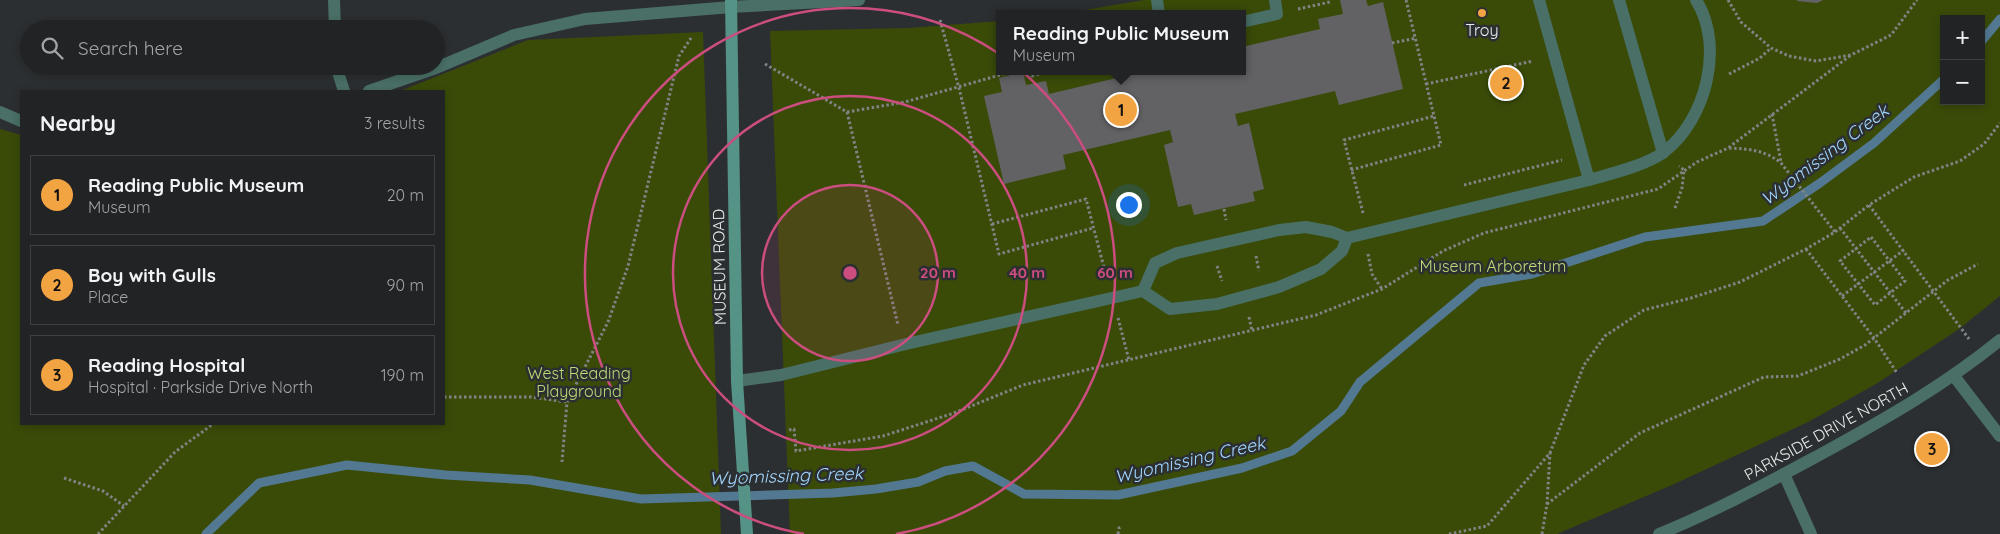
<!DOCTYPE html>
<html lang="en">
<head>
<meta charset="utf-8">
<style>
	:root { --surface:#212325; --page:#292b2d; --text:#f1f3f6; --muted:#a2a4a7; --line:#3e4042; --accent:#f3a442 }
	body { margin:0; font-family:Quicksand,sans-serif; background:var(--page); color:var(--text) }
	.controls { position:absolute; right:15px; top:15px; display:grid; overflow:hidden; border-radius:0px; box-shadow:0 2px 8px #0003 }
	.controls button { width:45px; height:45px; display:grid; place-items:center; padding:0; border:0; border-bottom:1px solid var(--line); background:var(--surface); color:var(--text); font:25px sans-serif }
	.you { position:absolute; left:1128px; top:204px; width:18px; height:18px; margin:-12px; border:4px solid #fff; border-radius:50%; background:#1a73e8; box-shadow:0 0 0 8px #1a73e833 }
	.badge { display:grid; place-items:center; width:32px; height:32px; border-radius:50%; background:var(--accent); color:#111; font-size:16px; font-weight:700 }
	.pin { position:absolute; translate:-50% -50%; border:2px solid #fff; box-shadow:0 1px 5px #0006 }
	.popup { position:absolute; left:996px; top:10px; width:250px; height:65px; box-sizing:border-box; display:grid; place-content:center; border-radius:0px; background:var(--surface); filter:drop-shadow(0 1px 4px #0005); font-size:16px; white-space:nowrap; color:var(--muted) }
	.popup b { font-size:19px; color:var(--text) }
	.popup::after { content:''; position:absolute; left:50%; top:100%; margin-left:-10px; border:10px solid transparent; border-top-color:var(--surface) }
	.list { margin:0; padding:0; list-style:none }
	h2 { display:flex; justify-content:space-between; align-items:center; height:65px; margin:0; padding:0 20px; font-size:21px }
	h2 small { font-size:16px; font-weight:400; color:var(--muted) }
	.list li { display:grid; grid-template-columns:32px 1fr auto; gap:15px; align-items:center; box-sizing:border-box; height:80px; margin:0 10px 10px; padding:0 10px; border:1px solid var(--line); border-radius:0px }
	.list b { display:block; font-size:19px; white-space:nowrap }
	.list p { margin:0; font-size:16px; white-space:nowrap; color:var(--muted) }
	.list em { font-size:16px; font-style:normal; color:var(--muted) }
	.icon { flex:none; width:28px; height:28px; fill:none; stroke:currentColor; stroke-width:2; stroke-linecap:round; stroke-linejoin:round }
	.map { position:relative; flex:none; width:2000px; height:534px; overflow:hidden }
	.search { position:absolute; background:var(--surface); box-shadow:0 2px 8px #0003; left:20px; top:20px; width:425px; height:55px; display:flex; align-items:center; gap:12px; box-sizing:border-box; padding:0 18px; border-radius:28px; color:var(--muted); font-size:19px }
	.panel { position:absolute; background:var(--surface); box-shadow:0 2px 8px #0003; left:20px; top:90px; width:425px; height:335px; border-radius:0px }
	.map>svg:first-child { display:block }
	.green { fill:#3a4b08; fill-rule:evenodd }
	.lines { fill:none; stroke-linecap:round; stroke-linejoin:round }
	.stream { stroke:#537891; stroke-width:9 }
	.building { fill:#626265 }
	.path { stroke:#818385; stroke-width:3; stroke-dasharray:2.5 2.5; stroke-linecap:butt }
	.service { stroke:#496f66; stroke-width:12 }
	.minor { stroke:#496f66; stroke-width:12 }
	.tertiary { stroke:#496f66; stroke-width:12 }
	.secondary { stroke:#549386; stroke-width:12 }
	.ring { fill:none; stroke:#cc4d7f; stroke-width:2.5 }
	.poi-dot { fill:#f3a442; stroke:#2c2f31; stroke-width:2 }
	.labels { text-anchor:middle; stroke-width:5; stroke-linejoin:round; paint-order:stroke }
	.poi-label { font-size:16px; fill:#e9ebec; stroke:#2c2f31 }
	.park-label { font-size:16px; fill:#bbda78; stroke:#2c2f31 }
	.street-label { font-size:16px; fill:#e9ebec; stroke:#2c2f31 }
	.water-label { font-size:18px; font-style:italic; fill:#a2d6ff; stroke:#2c2f31 }
	.centre { fill:#cc4d7f; stroke:#2c2f31; stroke-width:2.5 }
	.ring-label { font-size:15px; text-anchor:middle; font-weight:bold; fill:#cc4d7f; stroke:#2c2f31; stroke-width:5; stroke-linejoin:round; paint-order:stroke }
</style>
</head>
<body>
<div class="map">
<svg width="2000" height="534" viewBox="0 0 2000 534">
	<rect width="100%" height="100%" fill="#2c2f31"/>
	<g class="green">
		<path d="M 1144,0 L 2000,0 L 2000,296 L 1959,329 L 1876,384 L 1808,422 L 1672,485 L 1557,534 L 790,534 L 770,31 L 908,28 L 1000,21 L 1000,71 L 1242,71 L 1242,14 L 1061,14 ZM 1944,19 L 1981,19 L 1981,101 L 1944,101 Z"/>
		<polygon points="703,32 721,534 0,534 0,129 21,135 21,424 444,424 444,91 400,91 528,40"/>
	</g>
	<g class="lines">
		<g class="stream">
			<polyline points="1981,42 2000,19"/>
			<polyline points="206,534 259,483 347,465 446,475 530,480 641,499 833,493 876,489 918,482 945,471 973,466 1024,494 1118,495 1242,468 1292,451 1341,411 1360,382 1479,283 1532,274 1645,237 1763,221 1820,183 1874,143 1944,79"/>
		</g>
	</g>
	<g class="building">
		<polygon points="1340,0 1366,0 1368,6 1383,2 1403,89 1339,105 1335,91 1235,114 1238,126 1249,123 1264,189 1253,192 1255,201 1194,215 1191,204 1178,207 1164,145 1173,142 1170,130 1063,155 1066,169 1004,184 984,96 1002,92 999,78 1023,72 1026,85 1046,81 1049,94 1146,71 1242,71 1242,47 1320,29 1318,19 1343,14"/>
		<polygon points="1797,0 1823,0 1817,3 1797,1"/>
	</g>
	<g class="lines">
		<g class="path">
			<polyline points="1728,0 1741,22 1771,48 1789,56 1816,61 1851,55 1891,35 1917,0"/>
			<polyline points="1298,9 1330,2 1330,0"/>
			<polyline points="940,20 959,88 999,254 1093,228"/>
			<polyline points="1392,43 1416,38"/>
			<polyline points="765,64 847,112 898,325"/>
			<polyline points="1030,71 1032,76 1051,71"/>
			<polyline points="1729,74 1760,58 1771,48"/>
			<polyline points="1426,84 1533,61"/>
			<polyline points="847,112 905,102 1014,71"/>
			<polyline points="1772,114 1781,162"/>
			<path d="M 1729,148 C 1749,149 1765,150 1781,163 L 1835,232"/>
			<polyline points="1351,170 1441,145 1406,0"/>
			<polyline points="1464,185 1562,160"/>
			<polyline points="1869,205 1969,339"/>
			<polyline points="1675,208 1682,188 1684,170 1679,166"/>
			<polyline points="1224,209 1226,220"/>
			<polyline points="1363,213 1344,140 1434,116"/>
			<polyline points="992,224 1086,199 1107,279"/>
			<polyline points="1840,228 1906,313"/>
			<polygon points="1871,237 1905,281 1875,305 1840,261"/>
			<polyline points="1806,249 1874,338 1897,373"/>
			<polyline points="1368,254 1372,274 1382,289"/>
			<polyline points="1256,256 1259,271"/>
			<polyline points="1217,266 1222,281"/>
			<polyline points="1842,296 1904,250"/>
			<polyline points="1249,317 1252,331"/>
			<polyline points="1118,318 1129,360"/>
			<polyline points="444,397 531,397 567,402"/>
			<polyline points="789,430 794,429 796,451 883,436 954,413 1023,385 1316,315 1382,289 1443,251 1484,233 1658,189 1697,162 1728,148 1851,55"/>
			<polyline points="562,462 567,402 608,322 628,266 679,56 691,38"/>
			<polyline points="64,478 103,491 124,506"/>
			<polyline points="1547,504 1640,433 1764,377 1798,376 1840,359 1865,345 1948,280 1978,264"/>
			<polyline points="98,534 175,452 213,424"/>
			<polyline points="1118,534 1119,528 1122,526"/>
			<polyline points="1449,534 1487,526 1550,453 1584,365 1605,336 1644,310 1691,298 1740,282 1806,249 1835,232 1869,205 1914,177 1960,161 1984,144 2000,123"/>
			<polyline points="1542,534 1547,504 1550,453"/>
		</g>
		<g class="service">
			<polyline points="334,0 335,29"/>
			<polyline points="1157,0 1159,14"/>
			<polyline points="1539,0 1589,180"/>
			<polyline points="1619,0 1663,153"/>
			<polyline points="1242,22 1277,14 1275,0"/>
			<polyline points="336,66 344,91"/>
			<path d="M 1143,291 L 1155,263 L 1177,253 L 1279,230 L 1306,227 L 1332,232 L 1347,238 L 1589,180 C 1610,174 1647,165 1664,152 C 1706,120 1725,46 1696,0"/>
			<polyline points="737,381 781,375 906,344 1143,291 1170,309 1217,304 1279,287 1321,269 1342,251 1347,238"/>
			<polyline points="1784,474 1811,534"/>
		</g>
		<polyline class="minor" points="1954,376 2000,436"/>
		<g class="tertiary">
			<polyline points="369,91 436,68 514,35 585,19 731,7 859,0"/>
			<polyline points="0,112 21,121"/>
			<path d="M 1659,534 C 1716,511 1769,482 1823,453 C 1885,419 1945,385 2000,340"/>
		</g>
		<polyline class="secondary" points="731,0 737,381 747,534"/>
	</g>
	<circle cx="850" cy="273" r="88" fill="#cc4d7f" fill-opacity=".12"/>
	<g class="ring">
		<circle cx="850" cy="273" r="88"/>
		<circle cx="850" cy="273" r="177"/>
		<path d="M804 534A265 265 0 1 1 896 534"/>
	</g>
	<circle class="poi-dot" cx="1482" cy="13" r="5"/>
	<g class="labels">
		<g class="poi-label">
			<text x="1482" y="36">Troy</text>
		</g>
		<g class="park-label">
			<text x="1493" y="272">Museum Arboretum</text>
			<text x="579" y="379">West Reading<tspan x="579" dy="18">Playground</tspan></text>
		</g>
		<g class="street-label">
			<text transform="translate(719 267) rotate(-91)" y="6">MUSEUM ROAD</text>
			<text transform="translate(1826 431) rotate(-29)" y="6">PARKSIDE DRIVE NORTH</text>
		</g>
		<g class="water-label">
			<text transform="translate(1825 155) rotate(-37)" y="6">Wyomissing Creek</text>
			<text transform="translate(1190 460) rotate(-13)" y="6">Wyomissing Creek</text>
			<text transform="translate(786 476) rotate(-2)" y="6">Wyomissing Creek</text>
		</g>
	</g>
	<circle cx="850" cy="273" r="8" class="centre"/>
	<g class="ring-label">
		<text x="938" y="278">20 m</text>
		<text x="1027" y="278">40 m</text>
		<text x="1115" y="278">60 m</text>
	</g>
</svg>
<div class="controls">
<button>+</button>
<button>−</button>
</div>
<div class="you"></div>
<div class="pin badge" style="left:1121px;top:110px">1</div>
<div class="popup"><b>Reading Public Museum</b>Museum</div>
<div class="pin badge" style="left:1506px;top:83px">2</div>
<div class="pin badge" style="left:1932px;top:449px">3</div>
<div class="search"><svg class="icon" aria-label="search" viewBox="0 0 24 24"><circle cx="10" cy="10" r="6"/><path d="M15 15l6 6"/></svg>Search here</div>
<section class="panel">
<h2>Nearby<small>3 results</small></h2>
<ul class="list">
<li><span class="badge">1</span><div><b>Reading Public Museum</b><p>Museum</p></div><em>20 m</em></li>
<li><span class="badge">2</span><div><b>Boy with Gulls</b><p>Place</p></div><em>90 m</em></li>
<li><span class="badge">3</span><div><b>Reading Hospital</b><p>Hospital · Parkside Drive North</p></div><em>190 m</em></li>
</ul>
</section>
</div>
</body>
</html>
